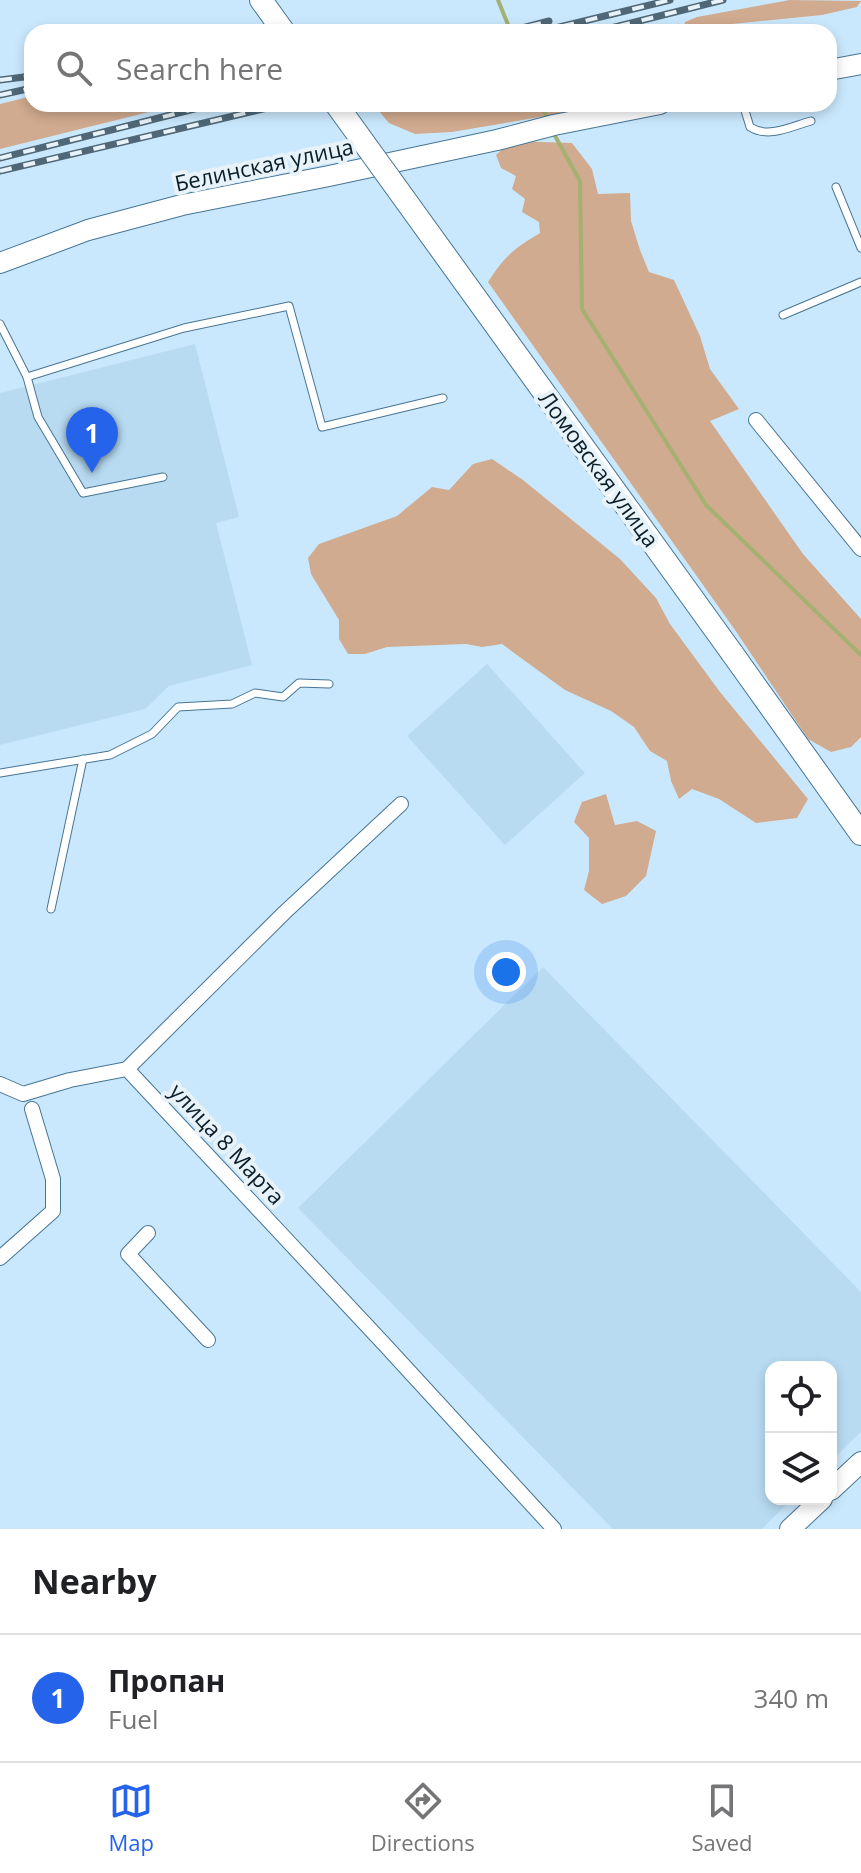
<!DOCTYPE html>
<html lang="en">
<head>
<meta charset="utf-8">
<style>
	:root { --surface:#fff; --page:#f2f2f2; --text:#202124; --muted:#757577; --line:#e0e0e0; --accent:#2563eb }
	body { margin:0; font-family:"Open Sans",sans-serif; background:var(--page); color:var(--text) }
	.controls { position:absolute; right:24px; bottom:24px; display:grid; overflow:hidden; border-radius:16px; box-shadow:0 4px 12px #0003 }
	.controls button { width:72px; height:72px; display:grid; place-items:center; padding:0; border:0; border-bottom:2px solid var(--line); background:var(--surface); color:var(--text); font:40px sans-serif }
	.you { position:absolute; left:506px; top:972px; width:28px; height:28px; margin:-20px; border:6px solid #fff; border-radius:50%; background:#1a73e8; box-shadow:0 0 0 12px #1a73e833 }
	.badge { display:grid; place-items:center; width:52px; height:52px; border-radius:50%; background:var(--accent); color:#fff; font-size:26px; font-weight:700 }
	.pin { position:absolute; translate:-50% -66px; filter:drop-shadow(0 2px 4px #0008) }
	.pin::after { content:''; position:absolute; top:42px; width:28px; height:24px; background:inherit; clip-path:polygon(0 0,100% 0,50% 100%) }
	.list { margin:0; padding:0; list-style:none }
	h2 { display:flex; justify-content:space-between; align-items:center; height:104px; margin:0; padding:0 32px; font-size:34px }
	h2 small { font-size:26px; font-weight:400; color:var(--muted) }
	.list li { display:grid; grid-template-columns:52px 1fr auto; gap:24px; align-items:center; box-sizing:border-box; height:128px; padding:0 32px; border-top:2px solid var(--line) }
	.list b { display:block; font-size:30px; white-space:nowrap }
	.list p { margin:0; font-size:26px; white-space:nowrap; color:var(--muted) }
	.list em { font-size:26px; font-style:normal; color:var(--muted) }
	.icon { flex:none; width:44px; height:44px; fill:none; stroke:currentColor; stroke-width:2; stroke-linecap:round; stroke-linejoin:round }
	.map { position:relative; flex:none; width:861px; height:1529px; overflow:hidden }
	.search { position:absolute; background:var(--surface); box-shadow:0 4px 12px #0003; left:24px; right:24px; top:24px; height:88px; display:flex; align-items:center; gap:20px; box-sizing:border-box; padding:0 28px; border-radius:24px; color:var(--muted); font-size:30px }
	.sheet { height:232px; background:var(--surface) }
	nav { display:flex; justify-content:space-around; align-items:center; box-sizing:border-box; height:112px; border-top:2px solid var(--line); background:var(--surface); font-size:22px; color:var(--muted) }
	nav a { display:grid; justify-items:center; gap:4px }
	nav .on { color:var(--accent) }
	.map>svg:first-child { display:block }
	.built { fill:#b8dbf2 }
	.green { fill:#d1ab8f }
	.lines { fill:none; stroke-linecap:round; stroke-linejoin:round }
	.stream { stroke:#a4b172; stroke-width:4 }
	.lane-casing { stroke:#467594; stroke-width:9 }
	.street-casing { stroke:#467594; stroke-width:16 }
	.secondary-casing { stroke:#467594; stroke-width:22 }
	.primary-casing { stroke:#467594; stroke-width:24 }
	.lane { stroke:#fff; stroke-width:7 }
	.street { stroke:#fff; stroke-width:14 }
	.secondary { stroke:#fff; stroke-width:20 }
	.primary { stroke:#fff; stroke-width:22 }
	.rail-casing { stroke:#4f6776; stroke-width:7 }
	.rail { stroke:#e8f2f9; stroke-width:4; stroke-dasharray:12; stroke-linecap:butt }
	.primary-bridge-casing { stroke:#467594; stroke-width:24; stroke-linecap:butt }
	.primary-bridge { stroke:#fff; stroke-width:22 }
	.labels { text-anchor:middle; stroke-width:8; stroke-linejoin:round; paint-order:stroke }
	.street-label { font-size:22px; fill:#0a1e2a; stroke:#e8f2f9 }
</style>
</head>
<body>
<div class="map">
<svg width="861" height="1529" viewBox="0 0 861 1529">
	<rect width="100%" height="100%" fill="#cae8fd"/>
	<g class="built">
		<polygon points="195,344 239,517 216,523 252,665 169,686 145,709 0,745 0,393"/>
		<polygon points="487,664 585,773 505,845 407,736"/>
		<polygon points="543,967 861,1292 861,1432 831,1461 831,1367 771,1367 771,1499 792,1499 762,1529 613,1529 298,1208"/>
	</g>
	<g class="green">
		<polygon points="790,0 861,1 857,7 822,15 702,27 684,27 685,22 697,17"/>
		<polygon points="32,96 32,104 181,104 0,149 0,104"/>
		<polygon points="373,104 597,104 576,111 452,132 415,134 389,123"/>
		<path d="M 511,141 L 572,143 L 592,169 L 598,194 L 630,193 L 631,221 L 640,250 L 649,272 L 674,280 L 700,336 L 710,369 L 739,409 L 710,421 L 803,554 L 861,619 L 861,737 L 851,747 L 831,752 L 808,739 L 735,630 L 488,282 C 505,256 513,249 540,233 L 539,222 L 522,212 L 525,199 L 512,189 L 516,176 L 501,168 L 496,155 Z"/>
		<polygon points="492,459 523,480 620,559 656,598 670,624 720,692 808,799 797,818 756,823 719,799 692,789 679,799 671,781 667,761 650,751 634,727 611,711 565,690 502,644 482,647 466,644 387,647 365,654 348,654 339,639 339,620 311,574 308,558 319,544 397,516 432,487 449,490 473,464"/>
		<polygon points="606,794 615,825 637,821 656,831 646,876 626,896 602,904 584,890 589,871 589,838 574,822 582,802"/>
	</g>
	<g class="lines">
		<g class="stream">
			<polyline points="498,0 511,32"/>
			<polyline points="541,104 547,118"/>
			<polyline points="554,134 580,181 582,309 706,505 861,655"/>
		</g>
		<g class="lane-casing">
			<g id="lane">
				<path d="M 743,104 L 750,127 C 769,139 792,126 811,121"/>
				<polyline points="836,187 861,248"/>
				<polyline points="783,315 861,282"/>
				<polyline points="0,324 27,377 184,328 289,306 322,427 443,398"/>
				<polyline points="27,377 38,417 83,493 163,477"/>
				<polyline points="0,773 110,755 152,734 178,707 232,704 255,693 283,697 299,683 329,684"/>
				<polyline points="51,909 83,759"/>
			</g>
		</g>
		<g class="street-casing">
			<g id="street">
				<polyline points="756,420 861,549"/>
				<polyline points="401,804 284,913 127,1069 385,1345 554,1529"/>
				<polyline points="0,1084 23,1094 70,1080 127,1069"/>
				<polyline points="148,1233 128,1254 208,1340"/>
				<polyline points="0,1258 53,1211 53,1179 32,1109"/>
			</g>
		</g>
		<g class="secondary-casing">
			<g id="secondary">
				<polyline points="829,70 861,64"/>
				<polyline points="0,263 88,230 182,205 329,176 497,140 554,125 660,104"/>
				<polyline points="831,1490 861,1462"/>
				<polyline points="790,1529 822,1499"/>
			</g>
		</g>
		<g class="primary-casing">
			<g id="primary">
				<polyline points="261,0 284,32"/>
				<polyline points="732,653 861,834"/>
			</g>
		</g>
		<use href="#lane" class="lane"/>
		<use href="#street" class="street"/>
		<use href="#secondary" class="secondary"/>
		<use href="#primary" class="primary"/>
		<g class="rail-casing">
			<g id="rail">
				<polyline points="506,32 549,21"/>
				<polyline points="539,32 670,0"/>
				<polyline points="595,32 723,0"/>
				<polyline points="0,80 32,76"/>
				<polyline points="0,95 32,88"/>
				<polyline points="0,158 214,104"/>
				<polyline points="0,171 284,104"/>
			</g>
		</g>
		<use href="#rail" class="rail"/>
		<g class="primary-bridge-casing">
			<polyline id="primary-bridge" points="336,104 732,653"/>
		</g>
		<use href="#primary-bridge" class="primary-bridge"/>
	</g>
	<g class="labels">
		<g class="street-label">
			<text transform="translate(264 165) rotate(-12)" y="8">Белинская улица</text>
			<text transform="translate(599 469) rotate(54)" y="8">Ломовская улица</text>
			<text transform="translate(227 1144) rotate(47)" y="8">улица 8 Марта</text>
		</g>
	</g>
</svg>
<div class="controls">
<button><svg class="icon" aria-label="locate" viewBox="0 0 24 24"><circle cx="12" cy="12" r="6"/><path d="M12 2v4M12 18v4M2 12h4M18 12h4"/></svg></button>
<button><svg class="icon" aria-label="layers" viewBox="0 0 24 24"><path d="M12 4l9 5-9 5-9-5zM3 14l9 5 9-5"/></svg></button>
</div>
<div class="you"></div>
<div class="pin badge" style="left:92px;top:473px">1</div>
<div class="search"><svg class="icon" aria-label="search" viewBox="0 0 24 24"><circle cx="10" cy="10" r="6"/><path d="M15 15l6 6"/></svg>Search here</div>
</div>
<section class="sheet">
<h2>Nearby<small></small></h2>
<ul class="list">
<li><span class="badge">1</span><div><b>Пропан</b><p>Fuel</p></div><em>340 m</em></li>
</ul>
</section>
<nav>
<a class="on"><svg class="icon" aria-label="map" viewBox="0 0 24 24"><path d="M3 6l6-2 6 2 6-2v14l-6 2-6-2-6 2zM9 4v14M15 6v14"/></svg>Map</a>
<a><svg class="icon" aria-label="directions" viewBox="0 0 24 24"><path d="M12 3l9 9-9 9-9-9zM9 14v-3h6M13 9l2 2-2 2"/></svg>Directions</a>
<a><svg class="icon" aria-label="saved" viewBox="0 0 24 24"><path d="M7 4h10v16l-5-4-5 4z"/></svg>Saved</a>
</nav>
</body>
</html>
